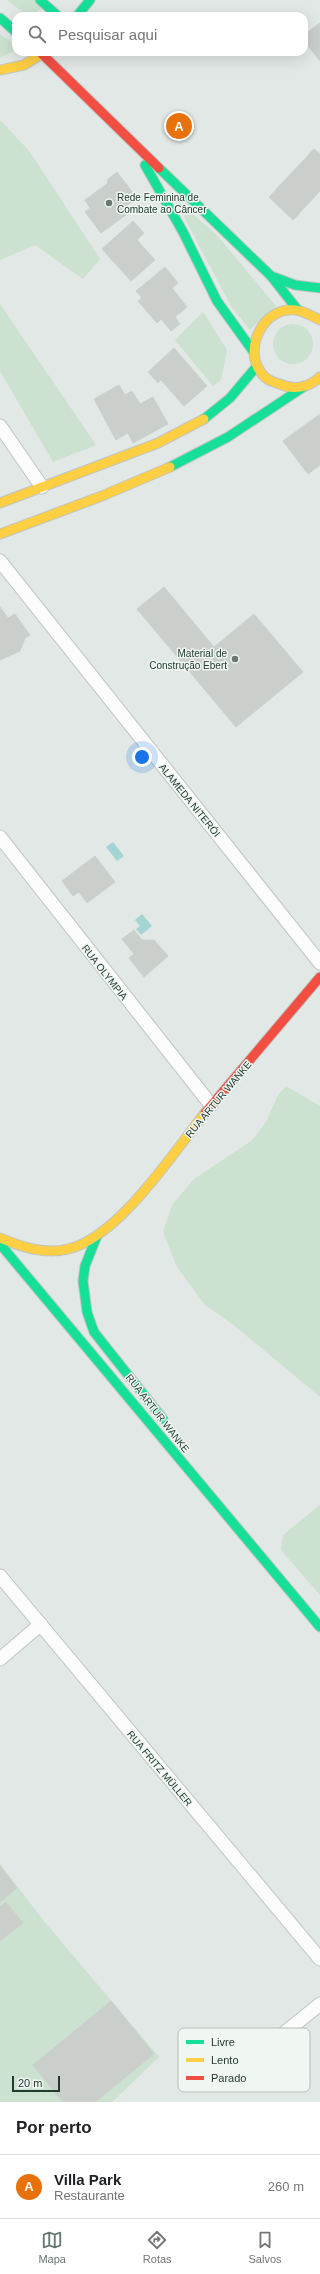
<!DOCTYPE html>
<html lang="pt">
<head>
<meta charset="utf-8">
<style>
	:root { --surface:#fff; --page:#f6f6f6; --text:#202124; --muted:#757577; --line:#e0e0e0; --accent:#65776f }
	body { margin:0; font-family:Helvetica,sans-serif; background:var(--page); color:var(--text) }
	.scale { position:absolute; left:12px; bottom:10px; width:48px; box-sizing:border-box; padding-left:4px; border:2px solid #223a2f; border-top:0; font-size:11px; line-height:14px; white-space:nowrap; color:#223a2f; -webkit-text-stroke:3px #f0f7f2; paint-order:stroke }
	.you { position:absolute; left:142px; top:757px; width:14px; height:14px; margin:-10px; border:3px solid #fff; border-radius:50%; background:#1a73e8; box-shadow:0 0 0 6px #1a73e833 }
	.badge { display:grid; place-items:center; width:26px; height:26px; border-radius:50%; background:var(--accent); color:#fff; font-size:13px; font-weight:700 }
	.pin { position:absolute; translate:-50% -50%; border:2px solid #fff; box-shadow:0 1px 4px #0006 }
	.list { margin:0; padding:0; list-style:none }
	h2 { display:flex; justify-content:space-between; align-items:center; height:52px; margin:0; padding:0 16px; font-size:17px }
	h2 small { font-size:13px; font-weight:400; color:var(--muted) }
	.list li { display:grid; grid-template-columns:26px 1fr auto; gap:12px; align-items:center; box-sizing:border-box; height:64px; padding:0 16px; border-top:1px solid var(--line) }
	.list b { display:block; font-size:15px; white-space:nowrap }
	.list p { margin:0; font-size:13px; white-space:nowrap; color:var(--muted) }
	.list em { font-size:13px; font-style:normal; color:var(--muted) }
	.icon { flex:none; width:22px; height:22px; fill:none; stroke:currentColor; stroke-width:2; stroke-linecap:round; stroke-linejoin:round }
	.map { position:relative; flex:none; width:320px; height:2102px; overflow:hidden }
	.search { position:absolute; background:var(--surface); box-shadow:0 4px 16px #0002; left:12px; right:12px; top:12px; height:44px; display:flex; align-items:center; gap:10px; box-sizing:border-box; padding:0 14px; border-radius:12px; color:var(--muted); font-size:15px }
	.sheet { height:116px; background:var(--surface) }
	nav { display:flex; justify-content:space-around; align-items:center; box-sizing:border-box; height:56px; border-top:1px solid var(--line); background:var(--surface); font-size:11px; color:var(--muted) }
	nav a { display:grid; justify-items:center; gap:2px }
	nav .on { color:var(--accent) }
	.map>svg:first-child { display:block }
	.green { fill:#cce1cf }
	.water { fill:#a4d5d4 }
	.building { fill:#cacfcc; stroke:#cbd1ce }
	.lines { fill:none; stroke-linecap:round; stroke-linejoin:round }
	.street-casing { stroke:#bfc5c2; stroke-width:15 }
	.fast-casing { stroke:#bfc5c2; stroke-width:11 }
	.slow-casing { stroke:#bfc5c2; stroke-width:11 }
	.jam-casing { stroke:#bfc5c2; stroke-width:11 }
	.street { stroke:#fbfcfb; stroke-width:13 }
	.fast { stroke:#16e098; stroke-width:9 }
	.slow { stroke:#ffcf43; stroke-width:9 }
	.jam { stroke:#f24e42; stroke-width:9 }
	.poi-dot { fill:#65776f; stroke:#f0f7f2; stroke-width:1.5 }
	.labels { text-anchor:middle; stroke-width:3; stroke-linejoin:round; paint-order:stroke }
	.poi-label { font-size:10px; fill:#223a2f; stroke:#f0f7f2; text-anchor:start }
	.street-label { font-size:10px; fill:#223a2f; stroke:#f0f7f2 }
	.key { fill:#f0f7f2; stroke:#b2beb8; stroke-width:1 }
	.key-label { font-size:11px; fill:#223a2f }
</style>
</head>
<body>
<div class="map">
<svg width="320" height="2102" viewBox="0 0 320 2102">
	<rect width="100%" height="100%" fill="#e2e8e5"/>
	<g class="green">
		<polygon points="7,0 48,0 34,16 28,16"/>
		<polygon points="0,34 16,46 16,50 0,58"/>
		<polygon points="0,120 30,152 100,259 83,279 35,245 0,260"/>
		<polygon points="174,198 216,234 276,306 250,330 231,306"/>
		<polygon points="0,304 96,445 53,462 0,371"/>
		<polygon points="203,312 227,350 221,380 213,386 175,340"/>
		<circle cx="293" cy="344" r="20"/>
		<polygon points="286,1086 320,1106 320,1397 231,1323 205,1305 177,1267 163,1232 172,1205 194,1179 251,1141 266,1122 278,1095"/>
		<polygon points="320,1505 320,1595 281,1550 283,1535"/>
		<polygon points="0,1864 43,1920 159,2057 112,2102 0,2102"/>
	</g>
	<g class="water">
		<polygon points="113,842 124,856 117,861 106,847"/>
		<polygon points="142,914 152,926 141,935 136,929 140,926 135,920"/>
	</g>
	<g class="building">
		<polygon points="320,23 320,61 304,41 304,35"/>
		<polygon points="314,149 320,154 320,191 293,220 269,197"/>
		<polygon points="117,172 137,198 126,206 130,212 101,233 85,212 90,208 85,200 108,183 107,180"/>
		<polygon points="133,221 144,233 137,240 155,260 131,281 102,249"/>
		<polygon points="165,267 178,283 172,288 187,307 175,317 180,324 171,331 161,319 157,323 138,301 142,298 136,291"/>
		<polygon points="174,348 207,386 184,406 161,380 158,383 148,372"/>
		<polygon points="119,385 125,395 132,391 140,404 153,397 168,424 133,443 128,433 116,440 94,399"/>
		<polygon points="320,414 320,465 308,474 283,441"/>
		<polygon points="164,587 214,647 254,614 303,672 236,727 137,609"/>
		<polygon points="0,607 8,618 15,614 30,635 25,638 20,651 0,660"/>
		<polygon points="95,856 115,882 87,903 79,892 73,896 62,881"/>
		<polygon points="134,930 142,940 154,940 168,956 144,977 129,958 134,954 122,939"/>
		<polygon points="0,1866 17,1888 0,1902"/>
		<polygon points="6,1902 23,1923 0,1941 0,1907"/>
		<polygon points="111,2001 154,2054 95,2102 63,2102 33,2065"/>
	</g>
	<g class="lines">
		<g class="street-casing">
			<g id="street">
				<polyline points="0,426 42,487"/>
				<polyline points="0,561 320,963"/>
				<polyline points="0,837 211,1105"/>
				<polyline points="0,1576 320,1959"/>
				<polyline points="0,1659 41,1624"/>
				<polyline points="224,2082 320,2004"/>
			</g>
		</g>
		<g class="fast-casing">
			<g id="fast">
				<polyline points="40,0 58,16"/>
				<polyline points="77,16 90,0"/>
				<polyline points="0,18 16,32"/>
				<polyline points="145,165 183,232 217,301 253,351"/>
				<polyline points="159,168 271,276 297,309"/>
				<polyline points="271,276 295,285 320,288"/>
				<polyline points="204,419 230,398 257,366"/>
				<polyline points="170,467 228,437 305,386"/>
				<polyline points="97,1236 85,1266 83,1281 87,1312 94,1332 163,1419"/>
				<polyline points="0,1244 320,1627"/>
			</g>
		</g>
		<g class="slow-casing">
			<g id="slow">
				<polyline points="0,70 24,65 45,52"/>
				<path d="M 320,320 C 314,317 307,313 300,311 C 264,301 238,354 266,378 C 270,381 276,383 280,384 C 294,391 309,387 320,377"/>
				<polyline points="0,503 158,443 204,419"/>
				<polyline points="0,534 102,496 170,467"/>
				<path d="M 0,1238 C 22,1247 45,1255 68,1249 C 118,1238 174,1152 205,1113"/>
			</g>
		</g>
		<g class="jam-casing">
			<g id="jam">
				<polyline points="40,52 159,168"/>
				<polyline points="205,1113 320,977"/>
			</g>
		</g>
		<use href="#street" class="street"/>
		<use href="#fast" class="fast"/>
		<use href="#slow" class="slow"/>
		<use href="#jam" class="jam"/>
	</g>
	<g class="poi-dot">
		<circle cx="109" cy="203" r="4"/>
		<circle cx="235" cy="659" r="4"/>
	</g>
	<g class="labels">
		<g class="poi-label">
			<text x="117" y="201">Rede Feminina de<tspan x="117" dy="12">Combate ao Câncer</tspan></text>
			<text x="227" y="657" text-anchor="end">Material de<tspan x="227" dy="12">Construção Ebert</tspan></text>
		</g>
		<g class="street-label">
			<text transform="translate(190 800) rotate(51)" y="4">ALAMEDA NITERÓI</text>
			<text transform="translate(105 972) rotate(52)" y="4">RUA OLYMPIA</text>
			<text transform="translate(218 1099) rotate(-50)" y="4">RUA ARTUR WANKE</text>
			<text transform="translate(158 1413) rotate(52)" y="4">RUA ARTUR WANKE</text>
			<text transform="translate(160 1768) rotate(50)" y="4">RUA FRITZ MÜLLER</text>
		</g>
	</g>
	<rect x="178" y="2028" width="132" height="64" rx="6" class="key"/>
	<rect x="186" y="2040" width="18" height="4" fill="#16e098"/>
	<rect x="186" y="2058" width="18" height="4" fill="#ffcf43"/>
	<rect x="186" y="2076" width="18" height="4" fill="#f24e42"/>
	<g class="key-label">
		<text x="211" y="2046">Livre</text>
		<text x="211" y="2064">Lento</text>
		<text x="211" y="2082">Parado</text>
	</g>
</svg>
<div class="scale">20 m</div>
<div class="you"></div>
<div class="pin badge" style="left:179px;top:126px;background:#e8710a">A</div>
<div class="search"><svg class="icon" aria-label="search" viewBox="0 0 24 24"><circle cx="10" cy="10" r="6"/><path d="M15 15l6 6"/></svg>Pesquisar aqui</div>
</div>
<section class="sheet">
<h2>Por perto<small></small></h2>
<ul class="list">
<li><span class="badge" style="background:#e8710a">A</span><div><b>Villa Park</b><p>Restaurante</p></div><em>260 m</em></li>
</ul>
</section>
<nav>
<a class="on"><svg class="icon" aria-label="map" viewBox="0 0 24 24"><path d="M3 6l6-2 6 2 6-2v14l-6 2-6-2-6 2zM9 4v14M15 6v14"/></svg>Mapa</a>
<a><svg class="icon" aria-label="directions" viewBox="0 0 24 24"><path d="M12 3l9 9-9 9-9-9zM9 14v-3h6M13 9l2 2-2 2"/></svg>Rotas</a>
<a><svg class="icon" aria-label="saved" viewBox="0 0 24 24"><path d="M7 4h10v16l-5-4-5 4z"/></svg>Salvos</a>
</nav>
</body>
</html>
